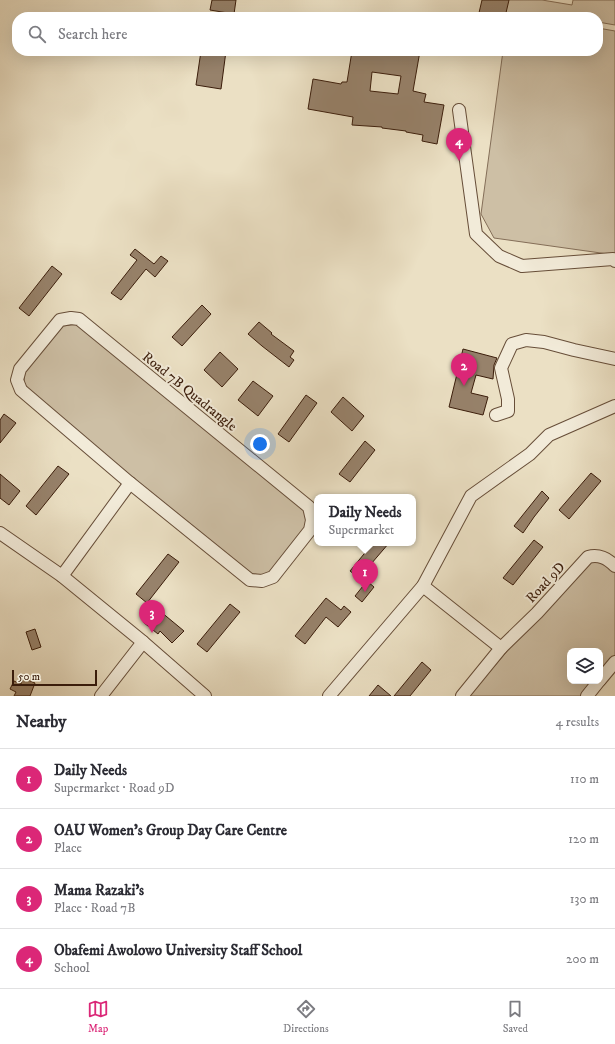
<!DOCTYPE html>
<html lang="en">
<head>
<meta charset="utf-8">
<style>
	:root { --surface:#fff; --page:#f2f2f3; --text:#2b2b33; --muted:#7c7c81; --line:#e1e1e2; --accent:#db2777 }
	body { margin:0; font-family:"IM FELL DW Pica",serif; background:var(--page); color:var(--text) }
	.controls { position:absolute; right:12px; bottom:12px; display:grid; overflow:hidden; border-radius:8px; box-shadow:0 4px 16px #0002 }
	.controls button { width:36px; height:36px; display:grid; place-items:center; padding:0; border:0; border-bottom:1px solid var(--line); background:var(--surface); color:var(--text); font:20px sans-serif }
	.scale { position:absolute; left:12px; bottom:10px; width:85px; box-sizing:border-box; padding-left:4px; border:2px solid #3b1d0b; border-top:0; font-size:11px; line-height:14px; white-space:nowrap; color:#3b1d0b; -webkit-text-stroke:3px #f2ebd9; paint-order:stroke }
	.you { position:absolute; left:260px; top:444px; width:14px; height:14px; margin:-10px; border:3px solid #fff; border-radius:50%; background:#1a73e8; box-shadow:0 0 0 6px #1a73e833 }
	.badge { display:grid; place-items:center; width:26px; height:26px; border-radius:50%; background:var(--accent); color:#fff; font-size:13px; font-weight:700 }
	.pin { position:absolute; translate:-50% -33px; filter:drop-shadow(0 1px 2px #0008) }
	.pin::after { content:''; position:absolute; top:21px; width:14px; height:12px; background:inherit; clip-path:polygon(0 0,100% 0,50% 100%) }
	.popup { position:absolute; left:314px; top:494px; width:102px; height:52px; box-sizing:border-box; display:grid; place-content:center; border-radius:8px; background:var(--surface); filter:drop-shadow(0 1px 3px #0005); font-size:13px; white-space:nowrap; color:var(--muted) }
	.popup b { font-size:15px; color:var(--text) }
	.popup::after { content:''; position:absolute; left:50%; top:100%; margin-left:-8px; border:8px solid transparent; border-top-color:var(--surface) }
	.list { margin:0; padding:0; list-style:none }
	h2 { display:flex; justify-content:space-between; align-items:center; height:52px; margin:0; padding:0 16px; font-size:17px }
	h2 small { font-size:13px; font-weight:400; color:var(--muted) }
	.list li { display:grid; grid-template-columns:26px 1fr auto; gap:12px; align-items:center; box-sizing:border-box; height:60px; padding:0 16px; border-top:1px solid var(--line) }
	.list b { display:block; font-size:15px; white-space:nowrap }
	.list p { margin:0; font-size:13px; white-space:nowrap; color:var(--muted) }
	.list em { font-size:13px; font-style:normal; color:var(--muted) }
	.icon { flex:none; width:22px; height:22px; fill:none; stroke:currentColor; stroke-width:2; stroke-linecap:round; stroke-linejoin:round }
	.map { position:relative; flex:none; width:615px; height:696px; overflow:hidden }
	.search { position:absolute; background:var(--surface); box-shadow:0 4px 16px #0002; left:12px; right:12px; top:12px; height:44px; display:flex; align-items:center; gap:10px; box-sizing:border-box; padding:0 14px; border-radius:16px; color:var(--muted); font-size:15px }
	.sheet { height:292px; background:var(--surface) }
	nav { display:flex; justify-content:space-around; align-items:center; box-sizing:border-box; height:56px; border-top:1px solid var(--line); background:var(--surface); font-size:11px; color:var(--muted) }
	nav a { display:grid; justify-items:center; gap:2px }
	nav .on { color:var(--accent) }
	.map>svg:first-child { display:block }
	.green { fill:#cdbfa5; stroke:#846e58 }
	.building { fill:#97826b; stroke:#3b1d0b; fill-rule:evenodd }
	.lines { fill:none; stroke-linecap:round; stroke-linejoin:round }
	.street-casing { stroke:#674e39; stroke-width:14 }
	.street { stroke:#f2ebd9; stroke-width:12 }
	.labels { text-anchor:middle; stroke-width:4; stroke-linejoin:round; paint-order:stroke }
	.street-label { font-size:14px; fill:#3b1d0b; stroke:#f2ebd9 }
</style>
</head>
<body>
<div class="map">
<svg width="615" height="696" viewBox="0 0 615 696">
	<rect width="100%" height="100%" fill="#ebe0c4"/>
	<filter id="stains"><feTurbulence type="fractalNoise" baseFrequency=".005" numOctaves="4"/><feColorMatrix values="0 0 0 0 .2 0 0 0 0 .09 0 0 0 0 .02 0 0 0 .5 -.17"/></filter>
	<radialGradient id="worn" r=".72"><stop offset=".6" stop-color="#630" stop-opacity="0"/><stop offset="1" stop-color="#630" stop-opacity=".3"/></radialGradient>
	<g class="green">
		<polygon points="504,0 542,0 572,5 573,0 615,0 615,25 598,22 598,17 501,17"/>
		<polygon points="598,28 615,31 615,255 494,238 481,214 503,51 598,51"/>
		<polygon points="79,324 306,509 306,529 267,576 248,573 30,393 24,382 25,372 63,326"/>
		<polygon points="597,560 615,571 615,657 600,675 600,651 570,651 570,681 595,681 583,696 469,696 521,635 588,562"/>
	</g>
	<g class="building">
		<polygon points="212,0 236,0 234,14 210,10"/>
		<polygon points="482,0 509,0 505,17 478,17"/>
		<polygon points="201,51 226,51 221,89 196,85"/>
		<path d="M 352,51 L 420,51 L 413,91 L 426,94 L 424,102 L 444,105 L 437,144 L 422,141 L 423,135 L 406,132 L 406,131 L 382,128 L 382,127 L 352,125 L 353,117 L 308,109 L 313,79 L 341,84 L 342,82 L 347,82 ZM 372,72 L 401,76 L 398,94 L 370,91 Z"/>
		<polygon points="135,249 154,264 161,256 168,261 155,277 146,269 121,300 111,293 137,260 130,255"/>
		<polygon points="52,266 62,274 29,316 19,308"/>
		<polygon points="202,305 211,314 182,346 172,337"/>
		<polygon points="259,322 272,333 271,334 294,351 290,357 294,360 289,367 262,346 248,334"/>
		<polygon points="463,349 497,358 494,365 493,379 476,375 471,393 488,397 483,415 449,407"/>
		<polygon points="220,352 238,369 222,387 204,370"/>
		<polygon points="253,381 273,396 258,416 238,400"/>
		<polygon points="306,395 317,403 289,442 278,434"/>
		<polygon points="343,397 364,416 352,431 331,412"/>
		<polygon points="4,414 16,423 0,443 0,420"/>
		<polygon points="365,441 375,450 350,482 339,474"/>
		<polygon points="58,466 69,474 36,515 26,506"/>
		<polygon points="591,473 601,481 569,519 559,510"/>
		<polygon points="0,474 20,491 9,505 0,498"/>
		<polygon points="542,491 549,498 534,517 523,533 514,526"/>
		<polygon points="534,540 543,547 513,585 503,578"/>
		<polygon points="373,543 389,543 359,578 350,571"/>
		<polygon points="168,554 179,562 147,603 136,594"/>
		<polygon points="367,581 374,587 362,602 355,596"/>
		<polygon points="326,598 341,610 344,606 351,612 338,627 326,617 305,644 295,636"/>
		<polygon points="230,604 240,612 207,652 197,644"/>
		<polygon points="155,607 184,631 172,643 160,631 158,634 143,622"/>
		<polygon points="35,629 41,647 32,650 26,632"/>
		<polygon points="422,662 431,670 410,696 394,696"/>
		<polygon points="23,678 35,683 30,696 14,696 16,692 10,689 14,681 21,684"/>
		<polygon points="378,685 391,696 369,696"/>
	</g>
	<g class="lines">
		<g class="street-casing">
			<g id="street">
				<polyline points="459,110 476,234 499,256 522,266 613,259 615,261"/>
				<polygon points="71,318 79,319 309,507 312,520 310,530 273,577 262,581 250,580 130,483 21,390 17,380 20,369 60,320"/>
				<polyline points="496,415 508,411 508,399 501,368 512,344 526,340 544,342 574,350 615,359"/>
				<polyline points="0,533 62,576 143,642 205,696"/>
				<polyline points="62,576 130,483"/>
				<polyline points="423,586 501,648"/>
				<polyline points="600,680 615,662"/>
				<polyline points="101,696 143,642"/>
				<polyline points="329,696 423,586 471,496 530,454 549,435 615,406"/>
				<path d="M 462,696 L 501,648 L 537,613 L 588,557 C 599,554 607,558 615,566"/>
				<polyline points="587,696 599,681"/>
			</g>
		</g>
		<use href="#street" class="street"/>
	</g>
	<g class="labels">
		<g class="street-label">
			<text transform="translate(190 391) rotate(39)" y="5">Road 7B Quadrangle</text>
			<text transform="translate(545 582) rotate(-47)" y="5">Road 9D</text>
		</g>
	</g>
	<rect width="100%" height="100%" filter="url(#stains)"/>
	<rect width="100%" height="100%" fill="url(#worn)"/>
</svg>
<div class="controls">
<button><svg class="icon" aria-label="layers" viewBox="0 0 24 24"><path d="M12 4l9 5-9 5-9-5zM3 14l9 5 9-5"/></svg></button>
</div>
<div class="scale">50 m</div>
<div class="you"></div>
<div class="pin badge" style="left:365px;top:592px">1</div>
<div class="popup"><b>Daily Needs</b>Supermarket</div>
<div class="pin badge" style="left:464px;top:386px">2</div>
<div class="pin badge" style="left:152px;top:633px">3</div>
<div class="pin badge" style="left:459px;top:161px">4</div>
<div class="search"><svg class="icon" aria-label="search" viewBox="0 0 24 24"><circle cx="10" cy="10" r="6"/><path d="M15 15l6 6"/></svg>Search here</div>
</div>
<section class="sheet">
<h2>Nearby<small>4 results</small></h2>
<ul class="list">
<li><span class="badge">1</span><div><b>Daily Needs</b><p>Supermarket · Road 9D</p></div><em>110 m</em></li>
<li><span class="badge">2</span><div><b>OAU Women's Group Day Care Centre</b><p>Place</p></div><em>120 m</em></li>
<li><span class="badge">3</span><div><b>Mama Razaki's</b><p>Place · Road 7B</p></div><em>130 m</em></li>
<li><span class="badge">4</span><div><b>Obafemi Awolowo University Staff School</b><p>School</p></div><em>200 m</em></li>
</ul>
</section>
<nav>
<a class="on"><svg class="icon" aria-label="map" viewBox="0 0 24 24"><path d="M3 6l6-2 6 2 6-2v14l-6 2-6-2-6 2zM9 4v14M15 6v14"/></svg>Map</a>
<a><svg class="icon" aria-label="directions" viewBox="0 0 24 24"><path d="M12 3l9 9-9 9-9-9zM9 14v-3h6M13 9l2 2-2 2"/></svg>Directions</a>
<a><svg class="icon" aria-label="saved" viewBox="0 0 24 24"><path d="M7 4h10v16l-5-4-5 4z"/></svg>Saved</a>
</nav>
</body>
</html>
